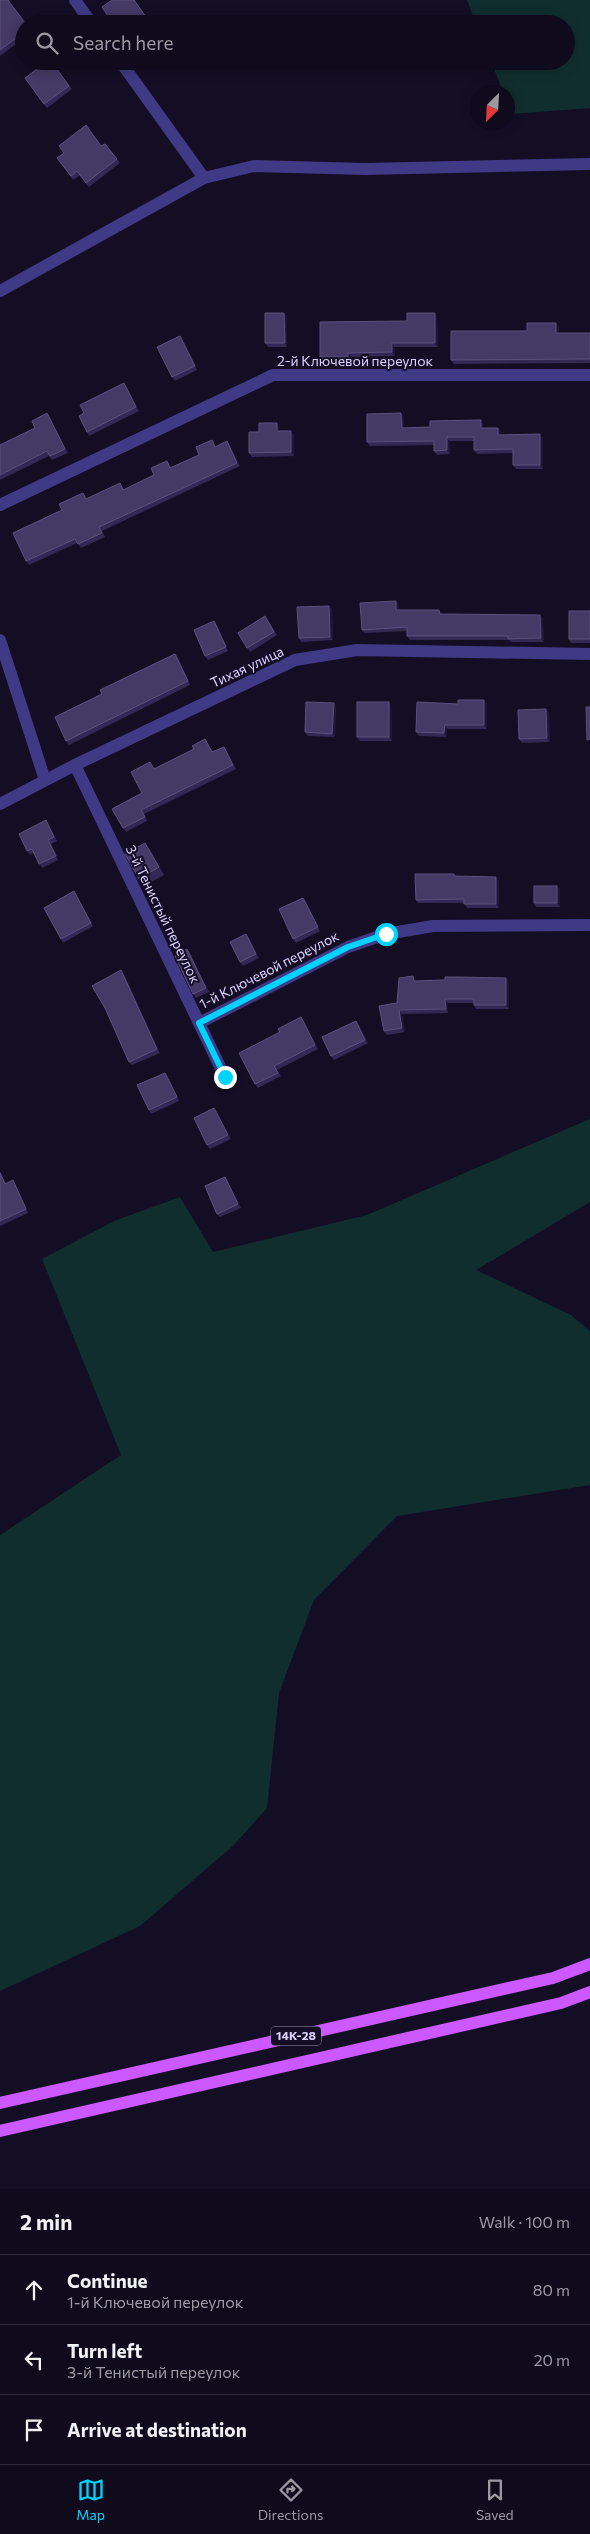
<!DOCTYPE html>
<html lang="en">
<head>
<meta charset="utf-8">
<style>
	:root { --surface:#0f0a1c; --page:#181325; --text:#f1f3f6; --muted:#9b9aa3; --line:#2f2b3b; --accent:#00d4fd }
	body { margin:0; font-family:Commissioner,sans-serif; background:var(--page); color:var(--text) }
	.compass { position:absolute; left:470px; top:85px; width:45px; height:45px; border-radius:50%; background:var(--surface); box-shadow:0 2px 12px #0003; rotate:204deg }
	.stop { position:absolute; width:15px; height:15px; margin:-11px; border:4px solid #00d4fd; border-radius:50%; background:#fff }
	.stop.end { background:#00d4fd; border-color:#fff; box-shadow:0 1px 5px #0008 }
	.list { margin:0; padding:0; list-style:none }
	h2 { display:flex; justify-content:space-between; align-items:center; height:65px; margin:0; padding:0 20px; font-size:21px }
	h2 small { font-size:16px; font-weight:400; color:var(--muted) }
	.list li { display:grid; grid-template-columns:32px 1fr auto; gap:15px; align-items:center; box-sizing:border-box; height:70px; padding:0 20px; border-top:1px solid var(--line) }
	.list b { display:block; font-size:19px; white-space:nowrap }
	.list p { margin:0; font-size:16px; white-space:nowrap; color:var(--muted) }
	.list em { font-size:16px; font-style:normal; color:var(--muted) }
	.icon { flex:none; width:28px; height:28px; fill:none; stroke:currentColor; stroke-width:2; stroke-linecap:round; stroke-linejoin:round }
	.map { position:relative; flex:none; width:590px; height:2189px; overflow:hidden }
	.search { position:absolute; background:var(--surface); box-shadow:0 2px 12px #0003; left:15px; right:15px; top:15px; height:55px; display:flex; align-items:center; gap:12px; box-sizing:border-box; padding:0 18px; border-radius:28px; color:var(--muted); font-size:19px }
	.sheet { height:275px; background:var(--surface) }
	nav { display:flex; justify-content:space-around; align-items:center; box-sizing:border-box; height:70px; border-top:1px solid var(--line); background:var(--surface); font-size:14px; color:var(--muted) }
	nav a { display:grid; justify-items:center; gap:2px }
	nav .on { color:var(--accent) }
	.map>svg:first-child { display:block }
	.green { fill:#112e2f }
	.lines { fill:none; stroke-linecap:round; stroke-linejoin:round }
	.minor { stroke:#403985; stroke-width:12 }
	.primary { stroke:#cb59ff; stroke-width:12 }
	.wall { fill:#332753 }
	.shaded-wall { fill:#1f1539 }
	.building { fill:#453965; stroke:#5c517e }
	.route { stroke:#00d4fd; stroke-width:6 }
	.labels { text-anchor:middle; stroke-width:4; stroke-linejoin:round; paint-order:stroke }
	.shield { fill:#140e25; stroke:#9f97be; stroke-width:1 }
	.shield-label { font-size:12px; font-weight:bold; fill:#dad2ff }
	.street-label { font-size:14px; fill:#dad2ff; stroke:#140e25 }
</style>
</head>
<body>
<div class="map">
<svg width="590" height="2189" viewBox="0 0 590 2189">
	<rect width="100%" height="100%" fill="#140e25"/>
	<g class="green">
		<polygon points="467,0 590,0 590,108 511,114 508,105 508,92 503,92 491,61 566,61 566,24 476,24"/>
		<polygon points="590,1119 590,1202 476,1270 571,1315 590,1331 590,1485 397,1516 314,1600 279,1693 267,1808 234,1845 140,1926 0,1991 0,1535 121,1455 42,1259 114,1221 180,1197 213,1252 367,1215"/>
	</g>
	<g class="lines">
		<g class="minor">
			<polyline points="75,0 92,24"/>
			<polyline points="120,61 204,178"/>
			<polyline points="0,291 204,178 254,166 365,169 590,164"/>
			<polyline points="0,505 273,375 590,375"/>
			<polyline points="0,640 45,780"/>
			<polyline points="75,765 225,1077"/>
			<polyline points="0,804 75,765 295,660 357,650 590,654"/>
			<polyline points="199,1023 348,947 386,934 433,926 590,925"/>
		</g>
		<g class="primary">
			<polyline points="0,2103 553,1978 590,1964"/>
			<polyline points="0,2131 561,2003 590,1992"/>
		</g>
	</g>
	<g class="wall">
		<polygon points="0,0 24,24 24,38 0,56"/>
		<polygon points="134,0 149,21 145,24 113,24"/>
		<polygon points="51,61 72,89 47,108 25,78"/>
		<polygon points="105,144 120,163 89,187 80,175 73,180 60,162 64,153 101,146"/>
		<polygon points="287,317 287,347 268,347 265,343"/>
		<polygon points="437,317 438,347 395,347 395,356 351,357 351,361 323,361 320,357 407,321"/>
		<polygon points="559,327 559,333 590,333 590,363 454,364 451,360 527,331"/>
		<polygon points="182,340 197,370 175,381 172,377"/>
		<polygon points="124,383 139,411 89,436 87,432 84,413"/>
		<polygon points="47,413 68,453 52,460 49,456 0,480 0,445 35,428"/>
		<polygon points="404,417 404,428 430,427 483,424 483,428 498,428 501,432 501,435 540,434 543,438 543,469 516,469 513,465 513,453 477,454 474,450 474,441 449,441 450,454 437,455 434,451 434,445 370,446 367,442"/>
		<polygon points="277,423 279,427 279,431 291,431 294,435 294,456 252,457 249,453 259,432"/>
		<polygon points="212,440 216,447 227,441 230,445 240,466 102,531 105,537 81,548 77,543 29,565 26,561 86,499 123,487 124,490 154,475 167,461 171,467 199,455"/>
		<polygon points="396,601 398,605 399,610 442,614 540,615 543,619 544,642 511,642 509,640 410,640 407,636 407,631 365,633 362,630"/>
		<polygon points="329,606 332,610 333,640 301,642 299,638"/>
		<polygon points="590,611 590,643 571,643 569,639"/>
		<polygon points="265,616 277,635 250,652 238,633"/>
		<polygon points="217,625 228,651 208,660 205,656"/>
		<polygon points="175,654 178,658 190,685 69,745 66,741 102,694"/>
		<polygon points="484,700 487,704 487,729 447,729 447,737 419,736 416,732 458,704"/>
		<polygon points="389,702 391,706 392,741 360,741 357,737"/>
		<polygon points="336,707 335,737 308,736 305,732"/>
		<polygon points="546,709 549,713 550,742 522,743 519,739"/>
		<polygon points="205,739 213,752 224,747 236,769 144,814 147,821 126,832 123,828 142,793"/>
		<polygon points="46,820 57,841 51,844 58,860 42,868 34,853 30,855 27,851"/>
		<polygon points="151,851 164,875 144,886 139,879"/>
		<polygon points="454,874 455,876 499,881 499,908 467,908 464,903 418,903 416,900"/>
		<polygon points="557,886 560,890 560,907 536,907 534,903"/>
		<polygon points="76,895 93,926 63,943 61,939"/>
		<polygon points="306,901 320,931 296,943 293,939"/>
		<polygon points="246,934 259,958 243,966 240,962"/>
		<polygon points="187,949 190,953 209,992 196,998 193,994"/>
		<polygon points="124,974 160,1053 132,1065 129,1062"/>
		<polygon points="416,981 509,982 509,1009 476,1009 474,1005 474,1003 448,1003 448,1013 402,1014 405,1032 387,1035 384,1031 397,1003"/>
		<polygon points="304,1021 318,1049 277,1070 281,1076 258,1088 255,1084"/>
		<polygon points="359,1025 368,1043 334,1060 331,1056"/>
		<polygon points="168,1076 179,1101 151,1114 149,1110"/>
		<polygon points="217,1112 231,1139 210,1149 207,1145"/>
		<polygon points="0,1171 6,1184 13,1180 15,1184 28,1213 0,1226"/>
		<polygon points="225,1177 228,1181 241,1208 220,1217 217,1214"/>
	</g>
	<g class="shaded-wall">
		<polygon points="284,313 287,317 287,347 285,343"/>
		<polygon points="435,313 437,317 438,347 435,343"/>
		<polygon points="556,323 559,327 559,337 556,333"/>
		<polygon points="392,343 395,347 395,356 392,352"/>
		<polygon points="348,353 351,357 351,361 348,357"/>
		<polygon points="124,383 127,387 139,411 136,407"/>
		<polygon points="47,413 50,417 68,453 65,449"/>
		<polygon points="401,413 404,417 404,432 402,428"/>
		<polygon points="481,420 483,424 483,432 481,428"/>
		<polygon points="277,423 279,427 279,435 277,431"/>
		<polygon points="498,428 501,432 501,439 498,435"/>
		<polygon points="291,431 294,435 294,456 291,452"/>
		<polygon points="540,434 543,438 543,469 540,465"/>
		<polygon points="447,437 449,441 450,454 447,450"/>
		<polygon points="227,441 230,445 240,466 237,463"/>
		<polygon points="396,601 398,605 399,614 396,610"/>
		<polygon points="329,606 332,610 333,640 330,637"/>
		<polygon points="540,615 543,619 544,642 541,638"/>
		<polygon points="214,621 217,625 228,651 226,647"/>
		<polygon points="175,654 178,658 190,685 188,681"/>
		<polygon points="484,700 487,704 487,729 484,725"/>
		<polygon points="389,702 391,706 392,741 389,737"/>
		<polygon points="334,703 336,707 335,737 332,734"/>
		<polygon points="546,709 549,713 550,742 547,738"/>
		<polygon points="445,725 447,729 447,737 444,733"/>
		<polygon points="145,843 151,851 164,875 159,867"/>
		<polygon points="496,877 499,881 499,908 496,904"/>
		<polygon points="557,886 560,890 560,907 557,903"/>
		<polygon points="303,898 306,901 320,931 318,927"/>
		<polygon points="246,934 249,938 259,958 256,954"/>
		<polygon points="187,949 190,953 209,992 206,988"/>
		<polygon points="121,970 124,974 160,1053 157,1049"/>
		<polygon points="506,978 509,982 509,1009 506,1005"/>
		<polygon points="445,999 448,1003 448,1013 446,1009"/>
		<polygon points="399,1010 402,1014 405,1032 402,1028"/>
		<polygon points="301,1017 304,1021 318,1049 315,1045"/>
		<polygon points="356,1021 359,1025 368,1043 365,1040"/>
		<polygon points="165,1073 168,1076 179,1101"/>
		<polygon points="214,1108 217,1112 231,1139 228,1135"/>
		<polygon points="225,1177 228,1181 241,1208 238,1204"/>
	</g>
	<g class="building">
		<polygon points="0,0 8,0 26,24 24,24 24,32 0,50"/>
		<polygon points="112,0 134,0 146,17 137,24 113,24 102,7"/>
		<polygon points="48,61 51,61 69,86 44,104 25,78"/>
		<polygon points="86,125 101,146 105,144 117,159 86,183 77,171 71,176 57,158 64,153 59,146"/>
		<polygon points="265,313 284,313 285,343 265,343"/>
		<polygon points="407,313 435,313 435,343 392,343 392,352 348,353 348,357 320,357 320,322 407,321"/>
		<polygon points="527,323 556,323 556,333 590,333 590,359 451,360 451,331 527,331"/>
		<polygon points="180,336 195,366 172,377 157,347"/>
		<polygon points="124,383 136,407 87,432 79,416 84,413 80,405"/>
		<polygon points="47,413 65,449 50,456 47,451 0,475 0,445 35,428 32,421"/>
		<polygon points="401,413 402,428 430,427 430,421 481,420 481,428 498,428 498,435 540,434 540,465 513,465 513,449 474,450 474,437 447,437 447,450 434,451 434,441 367,442 367,414"/>
		<polygon points="259,423 277,423 277,431 291,431 291,452 249,453 249,432 259,432"/>
		<polygon points="212,440 215,447 227,441 237,463 99,527 102,533 78,544 75,539 26,561 13,533 62,510 59,504 83,493 86,499 120,483 123,490 154,475 151,468 167,461 170,468 199,455 196,447"/>
		<polygon points="396,601 396,610 439,610 440,614 540,615 541,638 508,639 508,636 407,636 407,627 362,630 360,603"/>
		<polygon points="329,606 330,637 299,638 297,607"/>
		<rect x="569" y="611" width="21" height="28"/>
		<polygon points="265,616 274,632 247,648 238,633"/>
		<polygon points="214,621 226,647 205,656 194,630"/>
		<polygon points="175,654 188,681 66,741 55,717 102,694 100,690"/>
		<polygon points="458,700 484,700 484,725 445,725 444,733 416,732 417,702 458,704"/>
		<polygon points="306,702 334,703 332,734 305,732"/>
		<rect x="357" y="702" width="32" height="35"/>
		<polygon points="586,707 590,707 590,739 587,740"/>
		<polygon points="546,709 547,738 519,739 518,710"/>
		<polygon points="205,739 212,752 224,747 233,765 141,810 145,817 123,828 112,809 142,793 131,772 150,762 154,769 194,749 192,746"/>
		<polygon points="46,820 54,837 48,840 56,856 39,864 32,849 27,851 19,834"/>
		<polygon points="145,843 159,867 139,879 125,854"/>
		<polygon points="415,874 454,874 454,876 496,877 496,904 464,904 464,899 416,900"/>
		<rect x="534" y="886" width="23" height="17"/>
		<polygon points="74,891 91,923 61,939 44,908"/>
		<polygon points="303,898 318,927 293,939 279,909"/>
		<polygon points="246,934 256,954 240,962 230,942"/>
		<polygon points="187,949 206,988 193,994 175,956"/>
		<polygon points="121,970 157,1049 129,1062 105,1008 92,986"/>
		<polygon points="413,976 414,981 445,980 445,977 457,977 506,978 506,1005 474,1005 474,999 445,999 446,1009 399,1010 402,1028 384,1031 379,1006 397,1003 399,978"/>
		<polygon points="301,1017 315,1045 274,1066 278,1073 255,1084 239,1053 280,1032 278,1029"/>
		<polygon points="356,1021 365,1040 331,1056 322,1037"/>
		<polygon points="165,1073 177,1097 149,1110 137,1085"/>
		<polygon points="214,1108 228,1135 207,1145 194,1118"/>
		<polygon points="0,1173 5,1184 13,1180 26,1209 0,1221"/>
		<polygon points="225,1177 238,1204 217,1214 205,1186"/>
	</g>
	<g class="lines">
		<polyline class="route" points="225,1077 199,1023 348,947 386,934"/>
	</g>
	<g class="labels">
		<rect class="shield" x="271" y="2026.5" width="50" height="19" rx="4"/>
		<g class="shield-label">
			<text x="296" y="2040">14К-28</text>
		</g>
		<g class="street-label">
			<text x="355" y="366">2-й Ключевой переулок</text>
			<text transform="translate(247 667) rotate(-25)" y="5">Тихая улица</text>
			<text transform="translate(163 914) rotate(64)" y="5">3-й Тенистый переулок</text>
			<text transform="translate(269 970) rotate(-27)" y="5">1-й Ключевой переулок</text>
		</g>
	</g>
</svg>
<svg class="compass" viewBox="-18 -18 36 36"><path d="M0-13l5 13h-10z" fill="#e53935"/><path d="M0 13l5-13h-10z" fill="#9b9aa3"/></svg>
<div class="stop" style="left:386px;top:934px"></div>
<div class="stop end" style="left:225px;top:1077px"></div>
<div class="search"><svg class="icon" aria-label="search" viewBox="0 0 24 24"><circle cx="10" cy="10" r="6"/><path d="M15 15l6 6"/></svg>Search here</div>
</div>
<section class="sheet">
<h2>2 min<small>Walk · 100 m</small></h2>
<ul class="list">
<li><svg class="icon" aria-label="ahead" viewBox="0 0 24 24"><path d="M12 20V5M6 11l6-6 6 6"/></svg><div><b>Continue</b><p>1-й Ключевой переулок</p></div><em>80 m</em></li>
<li><svg class="icon" aria-label="left" viewBox="0 0 24 24"><path d="M17 20v-9H6M10 6l-5 5 5 5"/></svg><div><b>Turn left</b><p>3-й Тенистый переулок</p></div><em>20 m</em></li>
<li><svg class="icon" aria-label="arrive" viewBox="0 0 24 24"><path d="M6 21V4h12l-3 4 3 4H6"/></svg><div><b>Arrive at destination</b></div></li>
</ul>
</section>
<nav>
<a class="on"><svg class="icon" aria-label="map" viewBox="0 0 24 24"><path d="M3 6l6-2 6 2 6-2v14l-6 2-6-2-6 2zM9 4v14M15 6v14"/></svg>Map</a>
<a><svg class="icon" aria-label="directions" viewBox="0 0 24 24"><path d="M12 3l9 9-9 9-9-9zM9 14v-3h6M13 9l2 2-2 2"/></svg>Directions</a>
<a><svg class="icon" aria-label="saved" viewBox="0 0 24 24"><path d="M7 4h10v16l-5-4-5 4z"/></svg>Saved</a>
</nav>
</body>
</html>
